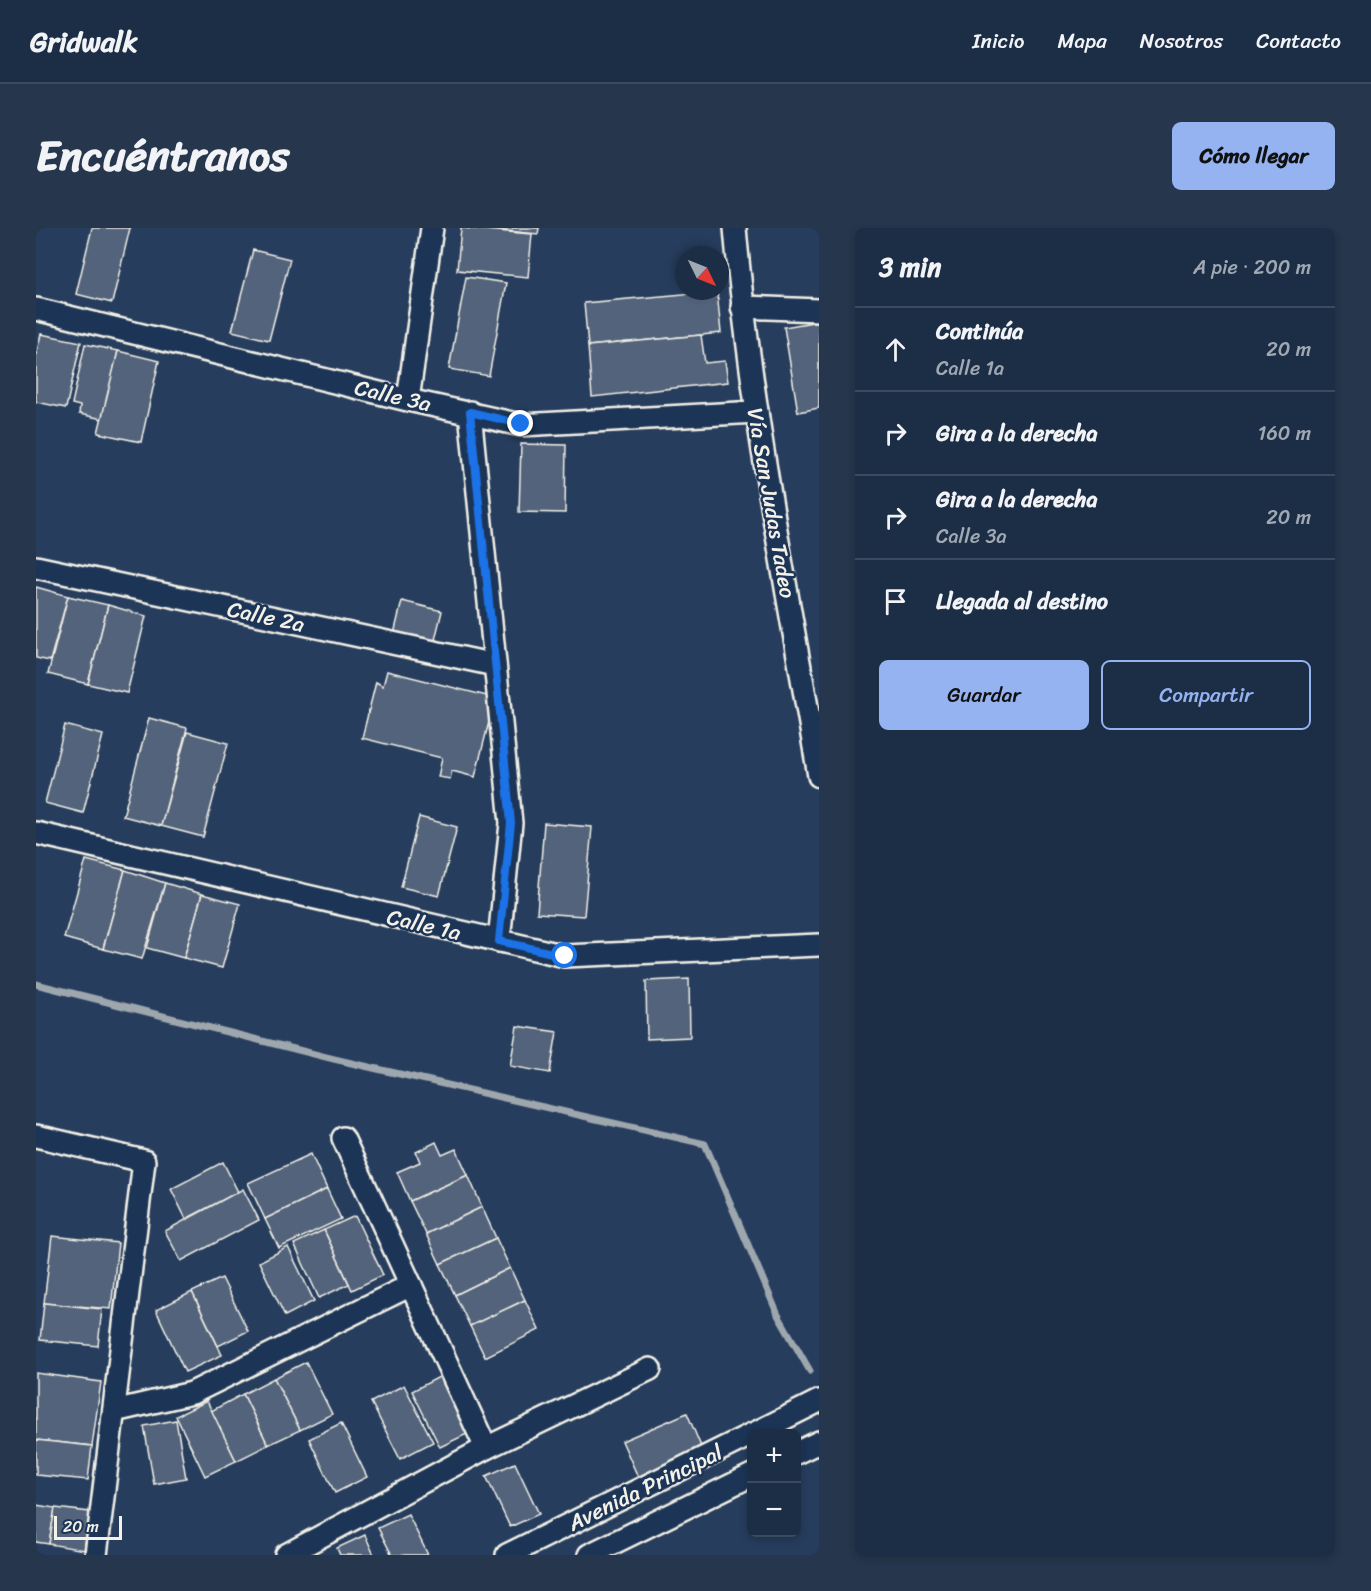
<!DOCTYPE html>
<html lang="es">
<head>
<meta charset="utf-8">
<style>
	:root { --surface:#1c2e46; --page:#25364d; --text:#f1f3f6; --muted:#a0a8b3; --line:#3a4a5f; --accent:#95b2f1 }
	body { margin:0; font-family:Sriracha,sans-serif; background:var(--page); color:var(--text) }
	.controls { position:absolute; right:18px; bottom:18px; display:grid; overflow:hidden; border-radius:9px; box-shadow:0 3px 9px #0003 }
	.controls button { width:54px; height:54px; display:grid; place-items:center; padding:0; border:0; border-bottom:2px solid var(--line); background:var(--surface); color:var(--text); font:30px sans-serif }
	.compass { position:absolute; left:639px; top:18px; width:54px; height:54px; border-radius:50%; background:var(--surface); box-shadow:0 3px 9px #0003; rotate:133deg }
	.scale { position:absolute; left:18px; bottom:15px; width:68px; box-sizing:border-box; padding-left:6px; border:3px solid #f4f1e8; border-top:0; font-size:16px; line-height:21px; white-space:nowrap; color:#f4f1e8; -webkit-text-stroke:4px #1d3557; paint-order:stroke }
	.stop { position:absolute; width:18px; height:18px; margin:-14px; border:4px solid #1a73e8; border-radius:50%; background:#fff }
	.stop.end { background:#1a73e8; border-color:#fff; box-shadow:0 2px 6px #0008 }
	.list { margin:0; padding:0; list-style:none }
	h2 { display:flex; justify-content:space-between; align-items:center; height:78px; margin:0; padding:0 24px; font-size:26px }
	h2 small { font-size:20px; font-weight:400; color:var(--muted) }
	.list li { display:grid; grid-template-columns:39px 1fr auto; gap:18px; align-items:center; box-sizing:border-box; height:84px; padding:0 24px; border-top:2px solid var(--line) }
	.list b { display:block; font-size:22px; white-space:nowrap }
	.list p { margin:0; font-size:20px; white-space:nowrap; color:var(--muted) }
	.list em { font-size:20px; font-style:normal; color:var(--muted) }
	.actions { display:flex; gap:12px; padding:18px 24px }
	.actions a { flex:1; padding:14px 0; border:2px solid var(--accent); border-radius:9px; text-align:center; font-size:21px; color:var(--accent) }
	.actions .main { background:var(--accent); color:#111 }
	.icon { flex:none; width:33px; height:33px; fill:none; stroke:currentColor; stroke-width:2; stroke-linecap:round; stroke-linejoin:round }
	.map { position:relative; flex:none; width:783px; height:1327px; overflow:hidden; border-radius:9px }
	header { display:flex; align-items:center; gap:36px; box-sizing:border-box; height:84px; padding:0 30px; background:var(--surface); border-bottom:2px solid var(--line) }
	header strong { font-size:28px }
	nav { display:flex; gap:33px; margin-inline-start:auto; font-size:21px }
	.intro { display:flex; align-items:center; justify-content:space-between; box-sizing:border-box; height:144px; padding:0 36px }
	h1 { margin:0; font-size:42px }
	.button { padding:15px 27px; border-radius:9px; background:var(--accent); color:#111; font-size:21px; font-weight:700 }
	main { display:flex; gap:36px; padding:0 36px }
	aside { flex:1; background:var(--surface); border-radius:9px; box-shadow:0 3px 9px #0003 }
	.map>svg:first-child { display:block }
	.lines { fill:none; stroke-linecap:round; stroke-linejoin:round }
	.stream { stroke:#9fa7ae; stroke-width:7 }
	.building { fill:#52647b; stroke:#f4f1e8; stroke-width:1.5 }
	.minor-casing { stroke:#f4f1e8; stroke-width:26 }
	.minor { stroke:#1d3557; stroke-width:21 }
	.route { stroke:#1a73e8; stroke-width:8 }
	.labels { text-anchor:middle; stroke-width:5; stroke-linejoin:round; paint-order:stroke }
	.street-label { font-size:22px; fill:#f4f1e8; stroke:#1d3557 }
</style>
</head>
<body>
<header>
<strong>Gridwalk</strong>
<nav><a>Inicio</a><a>Mapa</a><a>Nosotros</a><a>Contacto</a></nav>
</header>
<div class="intro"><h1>Encuéntranos</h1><a class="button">Cómo llegar</a></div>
<main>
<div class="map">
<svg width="783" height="1327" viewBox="0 0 783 1327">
	<rect width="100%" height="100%" fill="#263d5d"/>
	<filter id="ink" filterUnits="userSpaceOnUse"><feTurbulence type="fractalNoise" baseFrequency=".0167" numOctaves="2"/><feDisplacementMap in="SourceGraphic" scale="12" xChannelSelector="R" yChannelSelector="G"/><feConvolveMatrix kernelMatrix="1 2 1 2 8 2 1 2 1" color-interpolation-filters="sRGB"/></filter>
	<g filter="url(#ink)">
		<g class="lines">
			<polyline class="stream" points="0,756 298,831 669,916 742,1087 774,1143"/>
		</g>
		<g class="building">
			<polygon points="56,0 94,0 76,75 40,66"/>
			<polygon points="425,0 496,6 492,49 421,42"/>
			<polygon points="441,0 503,0 502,6"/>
			<polygon points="217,22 254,31 233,112 196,103"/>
			<polygon points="430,49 470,55 453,148 413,141"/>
			<polygon points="681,63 685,105 552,118 548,75"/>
			<polygon points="783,93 783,180 762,184 748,99"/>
			<polygon points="5,106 45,114 30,180 0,174 0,128"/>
			<polygon points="665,107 669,135 689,133 692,154 556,169 552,118"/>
			<polygon points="49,116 82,123 67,191 43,186 44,178 36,176"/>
			<polygon points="82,123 123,133 105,214 62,205"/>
			<polygon points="485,216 530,217 529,285 483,284"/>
			<polygon points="0,359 32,368 14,433 0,430"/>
			<polygon points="32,368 72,377 52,456 12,446"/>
			<polygon points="366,373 406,383 398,416 358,406"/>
			<polygon points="72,377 110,388 91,465 52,456"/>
			<polygon points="351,443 459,470 439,549 416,543 414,551 402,549 406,530 326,510 340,454 347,458"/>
			<polygon points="113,490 151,500 125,598 87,588"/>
			<polygon points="29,497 67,507 47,585 9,575"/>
			<polygon points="151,504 192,515 167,609 125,598"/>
			<polygon points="383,589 421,599 403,668 365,659"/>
			<polygon points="508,595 556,599 548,688 501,685"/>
			<polygon points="50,632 89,642 67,721 28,710"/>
			<polygon points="89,642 129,655 106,731 67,721"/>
			<polygon points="129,655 166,666 148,730 111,720"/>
			<polygon points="166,666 204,676 186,740 148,730"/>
			<polygon points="653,751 654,809 611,811 610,753"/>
			<polygon points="481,798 521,804 514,845 474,838"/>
			<polygon points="400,914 406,927 420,921 432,947 374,973 361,944 384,934 380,924"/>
			<polygon points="275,926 291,961 229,991 212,955"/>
			<polygon points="187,934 202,964 150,991 135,961"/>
			<polygon points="432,947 446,979 390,1006 374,973"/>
			<polygon points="207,961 223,992 145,1033 129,1003"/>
			<polygon points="291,961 305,991 243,1020 229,991"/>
			<polygon points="446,979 460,1010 404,1036 390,1006"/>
			<polygon points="319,988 347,1047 316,1062 288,1002"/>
			<polygon points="288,1002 313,1056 283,1070 258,1016"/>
			<polygon points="16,1008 82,1015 75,1081 8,1075"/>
			<polygon points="460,1010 474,1040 419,1067 404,1036"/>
			<polygon points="252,1019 278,1073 249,1088 223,1034"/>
			<polygon points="474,1040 489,1072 434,1098 419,1067"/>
			<polygon points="186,1050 212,1103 182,1118 156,1064"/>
			<polygon points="156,1064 186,1127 149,1144 120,1082"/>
			<polygon points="489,1072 503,1102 449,1129 434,1098"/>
			<polygon points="8,1075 66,1081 62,1118 4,1112"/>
			<polygon points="270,1134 296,1186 264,1202 238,1150"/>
			<polygon points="0,1145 65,1154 56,1218 0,1212"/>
			<polygon points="405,1148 433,1205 404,1219 376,1163"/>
			<polygon points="238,1150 264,1202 232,1217 207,1166"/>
			<polygon points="368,1157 397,1214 364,1231 335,1174"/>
			<polygon points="207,1166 232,1217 200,1233 175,1183"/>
			<polygon points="171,1173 200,1233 169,1248 140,1188"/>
			<polygon points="651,1185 666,1221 602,1249 586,1213"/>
			<polygon points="140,1192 150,1250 118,1256 108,1198"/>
			<polygon points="305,1195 331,1249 299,1265 273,1211"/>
			<polygon points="0,1212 56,1218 52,1252 0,1247"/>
			<polygon points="479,1235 503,1286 474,1299 450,1248"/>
			<polygon points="0,1277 19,1280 13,1316 0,1314"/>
			<polygon points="19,1280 54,1284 48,1322 13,1316"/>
			<polygon points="372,1286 392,1327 356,1327 342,1300"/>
			<polygon points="329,1307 338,1327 304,1327 301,1320"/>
		</g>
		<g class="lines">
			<g class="minor-casing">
				<g id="minor">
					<path d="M 699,0 C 715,184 752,366 783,548"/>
					<polyline points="706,79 783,82"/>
					<polyline points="0,81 372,172 485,197 721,184"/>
					<polyline points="372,172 396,0"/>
					<polyline points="434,184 475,595 463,713"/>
					<polyline points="0,339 459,437"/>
					<polyline points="0,605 529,728 783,717"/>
					<polyline points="0,908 108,933 60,1327"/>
					<polyline points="307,910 450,1220"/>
					<polyline points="78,1183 156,1165 375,1057"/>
					<polyline points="717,1206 783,1173"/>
					<polyline points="760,1225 783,1214"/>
					<polyline points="250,1327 450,1220 614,1141"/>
					<polyline points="471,1327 716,1206"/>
					<polyline points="553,1327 716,1247"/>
				</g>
			</g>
			<use href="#minor" class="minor"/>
		</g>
	</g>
	<g class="lines" filter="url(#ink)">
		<polyline class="route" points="485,196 434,184 475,595 463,713 529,728"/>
	</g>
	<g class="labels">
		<g class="street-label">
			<text transform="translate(357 167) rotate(13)" y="8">Calle 3a</text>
			<text transform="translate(736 275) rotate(80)" y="8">Vía San Judas Tadeo</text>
			<text transform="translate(230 388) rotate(12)" y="8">Calle 2a</text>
			<text transform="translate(388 696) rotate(13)" y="8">Calle 1a</text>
			<text transform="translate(609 1259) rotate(-26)" y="8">Avenida Principal</text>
		</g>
	</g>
</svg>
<div class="controls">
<button>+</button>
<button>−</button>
</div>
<svg class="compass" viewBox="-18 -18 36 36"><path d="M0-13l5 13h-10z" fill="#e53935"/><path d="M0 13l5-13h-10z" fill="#a0a8b3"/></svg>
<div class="scale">20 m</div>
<div class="stop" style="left:529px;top:728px"></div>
<div class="stop end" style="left:485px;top:196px"></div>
</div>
<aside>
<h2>3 min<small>A pie · 200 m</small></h2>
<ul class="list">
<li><svg class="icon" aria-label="ahead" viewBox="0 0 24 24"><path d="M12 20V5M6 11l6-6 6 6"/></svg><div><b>Continúa</b><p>Calle 1a</p></div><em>20 m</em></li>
<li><svg class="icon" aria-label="right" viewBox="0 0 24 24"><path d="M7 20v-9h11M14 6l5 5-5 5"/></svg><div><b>Gira a la derecha</b></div><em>160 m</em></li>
<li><svg class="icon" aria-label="right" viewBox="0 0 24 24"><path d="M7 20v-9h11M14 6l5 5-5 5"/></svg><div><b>Gira a la derecha</b><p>Calle 3a</p></div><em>20 m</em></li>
<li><svg class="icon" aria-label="arrive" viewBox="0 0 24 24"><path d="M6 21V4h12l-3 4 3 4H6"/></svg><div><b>Llegada al destino</b></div></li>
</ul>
<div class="actions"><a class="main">Guardar</a><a>Compartir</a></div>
</aside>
</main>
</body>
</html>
